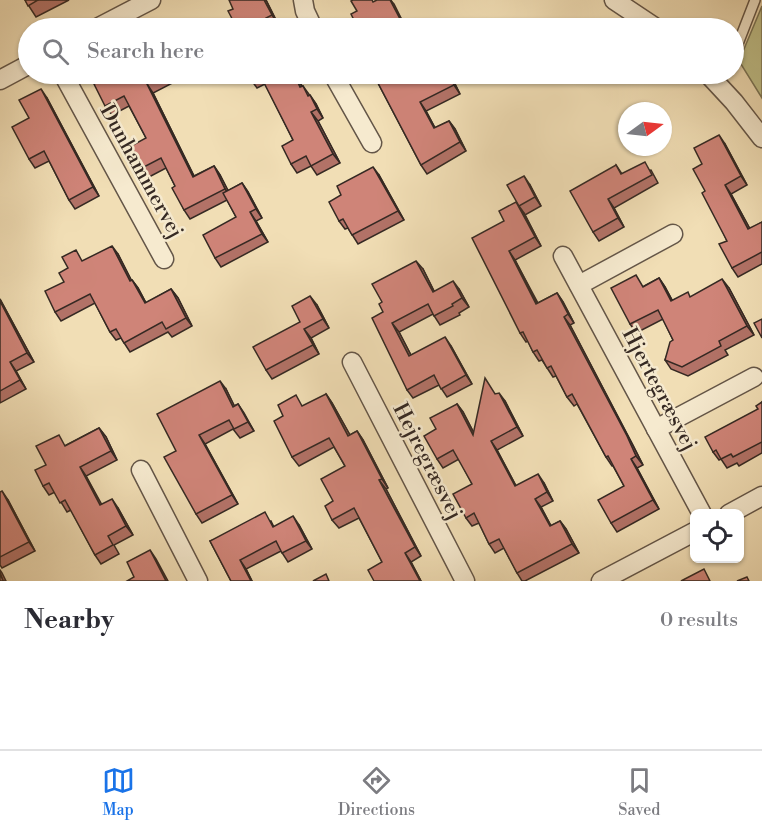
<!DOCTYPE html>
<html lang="en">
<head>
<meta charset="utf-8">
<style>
	:root { --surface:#fff; --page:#f7f7f7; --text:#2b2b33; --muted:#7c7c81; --line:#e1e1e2; --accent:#1a73e8 }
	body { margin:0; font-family:"Libre Bodoni",serif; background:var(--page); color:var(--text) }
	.controls { position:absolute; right:18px; bottom:18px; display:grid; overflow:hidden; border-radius:9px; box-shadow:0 2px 4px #0004 }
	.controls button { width:54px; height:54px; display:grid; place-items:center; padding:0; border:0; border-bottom:2px solid var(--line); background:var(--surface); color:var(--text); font:30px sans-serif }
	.compass { position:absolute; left:618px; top:102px; width:54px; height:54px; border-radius:50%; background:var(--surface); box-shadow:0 2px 4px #0004; rotate:75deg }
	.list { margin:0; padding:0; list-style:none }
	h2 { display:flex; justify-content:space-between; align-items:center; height:78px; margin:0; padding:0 24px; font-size:26px }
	h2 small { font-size:20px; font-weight:400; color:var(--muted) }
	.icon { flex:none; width:33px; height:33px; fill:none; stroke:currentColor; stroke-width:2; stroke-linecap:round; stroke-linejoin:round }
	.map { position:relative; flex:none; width:762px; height:581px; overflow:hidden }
	.search { position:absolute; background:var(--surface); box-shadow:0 2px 4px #0004; left:18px; right:18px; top:18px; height:66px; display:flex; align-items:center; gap:15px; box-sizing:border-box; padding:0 21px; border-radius:33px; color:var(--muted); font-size:22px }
	.sheet { height:168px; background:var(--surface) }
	nav { display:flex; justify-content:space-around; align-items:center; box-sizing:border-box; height:84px; border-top:2px solid var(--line); background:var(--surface); font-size:16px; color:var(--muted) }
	nav a { display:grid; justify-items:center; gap:3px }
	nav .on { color:var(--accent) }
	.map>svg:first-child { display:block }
	.green { fill:#c0c089; stroke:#7a7456; stroke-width:1.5 }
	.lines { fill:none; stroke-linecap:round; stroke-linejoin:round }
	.service-casing { stroke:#645648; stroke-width:12 }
	.minor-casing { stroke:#645648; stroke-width:21 }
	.service { stroke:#f6eacf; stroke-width:9 }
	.minor { stroke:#f6eacf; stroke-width:18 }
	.wall { fill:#b27267; stroke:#352923; stroke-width:1.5 }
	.shaded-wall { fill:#915c54; stroke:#352923; stroke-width:1.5 }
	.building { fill:#cf8478; stroke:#352923; stroke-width:1.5 }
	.labels { text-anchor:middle; stroke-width:5; stroke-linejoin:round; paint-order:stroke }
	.street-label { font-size:21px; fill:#352923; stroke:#f6eacf }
</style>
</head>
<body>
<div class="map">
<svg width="762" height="581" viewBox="0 0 762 581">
	<rect width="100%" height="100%" fill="#f1deb5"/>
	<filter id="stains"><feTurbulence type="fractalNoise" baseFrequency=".00333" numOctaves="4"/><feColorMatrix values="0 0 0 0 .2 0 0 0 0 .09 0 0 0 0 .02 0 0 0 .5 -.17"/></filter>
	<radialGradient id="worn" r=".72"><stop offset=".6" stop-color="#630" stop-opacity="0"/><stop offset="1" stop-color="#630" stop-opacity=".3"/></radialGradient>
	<polygon class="green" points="762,6 762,98 739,61"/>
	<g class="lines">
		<g class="service-casing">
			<polyline id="service" points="734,54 755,0"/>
		</g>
		<g class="minor-casing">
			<g id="minor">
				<polyline points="303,0 305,11 313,28"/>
				<polyline points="614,0 656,28"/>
				<polyline points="97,28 151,0"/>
				<polyline points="63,74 164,259"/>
				<polyline points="333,74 372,143"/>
				<polyline points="708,74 734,102 762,138"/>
				<polyline points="0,80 28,65"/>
				<polyline points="563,256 702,514"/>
				<polyline points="579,285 673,234"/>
				<polyline points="352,362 465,581"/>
				<polyline points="656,429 754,377"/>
				<polyline points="141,470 198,581"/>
				<polyline points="729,514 762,496"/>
				<polyline points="601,581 694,532"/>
			</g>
		</g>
		<use href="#service" class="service"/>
		<use href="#minor" class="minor"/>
	</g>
	<g class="wall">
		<polygon points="25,0 69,0 36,17"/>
		<polygon points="266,0 278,24 272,27 273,28 237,28"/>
		<polygon points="377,0 391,0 406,28 358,28 374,2"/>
		<polygon points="114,74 182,74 184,77 153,93 194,176 214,166 220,175 228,191 242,183 248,192 262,218 256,221 268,242 221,267 215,258 236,217 227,200 190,219 184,210 175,186 166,168 149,177 142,168 146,138 129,106 112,115 105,106"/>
		<polygon points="247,74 295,74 302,86 303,86 316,104 323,118 318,121 340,163 317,175 311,166 297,173 291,164 293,140 265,84 257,88"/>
		<polygon points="453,80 460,94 426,111 435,128 449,121 455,129 466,151 427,174 421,165 378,83 425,82"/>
		<polygon points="47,98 99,196 75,209 69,200 49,161 35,168 29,159 29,118"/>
		<polygon points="725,144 747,185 731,194 750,229 762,222 762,264 738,277 732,268 727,241 705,191"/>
		<polygon points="616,165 622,174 651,170 658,183 614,208 624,227 599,241 593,232"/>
		<polygon points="379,175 404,220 358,244 348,228 345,229 339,221"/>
		<polygon points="530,185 541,206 525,215 524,213 541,246 515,260 538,303 557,293 563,302 574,323 570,325 633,445 643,465 637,468 659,509 617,532 611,523 624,486 613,466 612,466 606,457 577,404 574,406 567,397 556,376 553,377 542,360 539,361 533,352 528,341 526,342 520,333 504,221"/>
		<polygon points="118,254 131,280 132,280 138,288 146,303 171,289 178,298 192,326 172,337 168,332 130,352 121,338 116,340 110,332 95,303 61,321 55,312 64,282 83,261"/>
		<polygon points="423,269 434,291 459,289 469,307 459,313 460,315 440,325 433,314 399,332 411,355 451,346 472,384 447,397 439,385 413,398 407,390 382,302"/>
		<polygon points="659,278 665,287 672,300 691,297 729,288 754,335 725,350 728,355 688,376 671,369 665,360 673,340 663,319 636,333 630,324 644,286"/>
		<polygon points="0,299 34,362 16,371 26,389 0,403"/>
		<polygon points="317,305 329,328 311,338 319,354 272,379 266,370 300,322"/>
		<polygon points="226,389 234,406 238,404 254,431 240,438 233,429 205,444 238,504 202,523 196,514 176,451"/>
		<polygon points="326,394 332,403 350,435 357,431 363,440 388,488 386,489 421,556 411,562 421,581 374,581 382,562 359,518 339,528 332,520 333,501 345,466 334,447 299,466 292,457"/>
		<polygon points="496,394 505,401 523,436 497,450 516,486 544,483 553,501 541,507 551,526 560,521 566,529 579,553 525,581 522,581 517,573 504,548 495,553 489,544 479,523 472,526 466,518 472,484 459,459 443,468 437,459 436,429 457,404 463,412 474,433"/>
		<polygon points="762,402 762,453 739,466 737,463 727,468 721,459 719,460 713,452 758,409"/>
		<polygon points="99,428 106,437 117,460 86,476 101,505 118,508 133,535 114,545 119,554 101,564 95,555 71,510 67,512 55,492 49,495 43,486 46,465 66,445"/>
		<polygon points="0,492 8,500 35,551 2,568 0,565"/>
		<polygon points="271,521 274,527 299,525 312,549 288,562 281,551 246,569 252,581 231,581 210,541"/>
	</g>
	<g class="shaded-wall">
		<polygon points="264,0 266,0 278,24 272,15"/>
		<polygon points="390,0 394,4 406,28 400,19"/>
		<polygon points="294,74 295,74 307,96 300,87"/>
		<polygon points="448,74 453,80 460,94 454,85"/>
		<polygon points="147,84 153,93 199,186 193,177"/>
		<polygon points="41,89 47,98 99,196 93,187"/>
		<polygon points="310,95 316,104 323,118 317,109"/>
		<polygon points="420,102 426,111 440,137 434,128"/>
		<polygon points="311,112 318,121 340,163 333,154"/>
		<polygon points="449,121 455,129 466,151 460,142"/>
		<polygon points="719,135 725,144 747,185 741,176"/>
		<polygon points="214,166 220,175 232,198 225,189"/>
		<polygon points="373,167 379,175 404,220 398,211"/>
		<polygon points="524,176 530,185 541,206 535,197"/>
		<polygon points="242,183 248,192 262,218 256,209"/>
		<polygon points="725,185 731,194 755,238 748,229"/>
		<polygon points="608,199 614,208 624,227 618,218"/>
		<polygon points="519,206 524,213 541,246 535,237"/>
		<polygon points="250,212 256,221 268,242 262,234"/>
		<polygon points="112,246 118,254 136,289 130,281"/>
		<polygon points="509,251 515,260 542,313 536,304"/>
		<polygon points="416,261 423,269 439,301 433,292"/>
		<polygon points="659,278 665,287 677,309 671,301"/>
		<polygon points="722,279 729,288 754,335 747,326"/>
		<polygon points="132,280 138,288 151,312 145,303"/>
		<polygon points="453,281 459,289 469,307 462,298"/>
		<polygon points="171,289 178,298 192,326 186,318"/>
		<polygon points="557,293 563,302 574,323 568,314"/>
		<polygon points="310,296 317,305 329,328 323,319"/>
		<polygon points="0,299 34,362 27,353 0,301"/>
		<polygon points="564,317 570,325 643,465 636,456"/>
		<polygon points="392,323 399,332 416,365 409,356"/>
		<polygon points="304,329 311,338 319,354 313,345"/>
		<polygon points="445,337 451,346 472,384 466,375"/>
		<polygon points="10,362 16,371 26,389 20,380"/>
		<polygon points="220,381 226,389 239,415 233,407"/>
		<polygon points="499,393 505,401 523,436 517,427"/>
		<polygon points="326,394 332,403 355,444 348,436"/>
		<polygon points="238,404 244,413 254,431 248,422"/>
		<polygon points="457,404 463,412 479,443 473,435"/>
		<polygon points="99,428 106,437 117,460 111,451"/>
		<polygon points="357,431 363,440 388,488 382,479"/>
		<polygon points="199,435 205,444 238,504 232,495"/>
		<polygon points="491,441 497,450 521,495 515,486"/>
		<polygon points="631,459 637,468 659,509 653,500"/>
		<polygon points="80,467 86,476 107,514 100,505"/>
		<polygon points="538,474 544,483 553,501 547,492"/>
		<polygon points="379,480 386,489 421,556 415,547"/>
		<polygon points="2,491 8,500 35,551 29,542"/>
		<polygon points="112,499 118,508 133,535 126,526"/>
		<polygon points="535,499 541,507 556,535 550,526"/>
		<polygon points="293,516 299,525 312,549 306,541"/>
		<polygon points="560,521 566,529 579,553 572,544"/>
		<polygon points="150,550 156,559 168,581 166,581"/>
		<polygon points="405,553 411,562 421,581 420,581"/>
		<polygon points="240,560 246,569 252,581 251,581"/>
		<polygon points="0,570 2,573 6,581 3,581 0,573"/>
	</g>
	<g class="building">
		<polygon points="25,0 38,0 28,6"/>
		<polygon points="229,0 264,0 272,15 266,18 271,28 237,28 228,11 233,9"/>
		<polygon points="353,0 372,0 373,2 377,0 390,0 400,19 381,28 358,28 351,14 357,11 351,1"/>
		<polygon points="114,74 167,74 147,84 193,177 214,166 225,189 184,210 172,188 175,186 161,158 142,168 131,146 146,138 124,96 105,106 94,84"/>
		<polygon points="247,74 294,74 300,87 303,86 308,96 310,95 317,109 311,112 333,154 311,166 306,156 291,164 282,146 293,140 260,75 250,79"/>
		<polygon points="397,74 419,74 424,83 442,74 448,74 454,85 420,102 434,128 449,121 460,142 421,165 378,83"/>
		<polygon points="41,89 93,187 69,200 44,151 29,159 12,127 29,118 19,100"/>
		<polygon points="719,135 741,176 725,185 748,229 762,222 762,252 732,268 719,244 727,241 702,193 705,191 693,169 702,164 694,148"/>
		<polygon points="645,162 652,175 608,199 618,218 593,232 570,191 616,165 621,174"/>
		<polygon points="373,167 398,211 352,235 343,219 339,221 329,202 341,195 337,186"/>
		<polygon points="524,176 535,197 519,206 507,185"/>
		<polygon points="242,183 256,209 250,212 262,234 215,258 203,235 236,217 223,193"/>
		<polygon points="516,202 535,237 509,251 536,304 557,293 568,314 564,317 627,436 636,456 631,459 653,500 611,523 598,500 624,486 608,456 606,457 572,394 567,397 551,366 547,368 537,350 533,352 523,332 520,333 472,238 504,221 499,211"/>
		<polygon points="112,246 130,281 132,280 145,303 171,289 186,318 166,329 162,322 124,343 116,329 110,332 90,294 55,312 45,291 64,282 59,273 68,268 62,257 76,250 82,261"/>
		<polygon points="416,261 433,292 453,281 462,298 452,304 453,306 434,316 428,304 392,323 409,356 445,337 466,375 441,389 434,375 407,390 372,318 383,312 379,304 382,302 372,284"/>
		<polygon points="636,275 643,287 659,278 671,301 688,292 690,297 722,279 747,326 719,341 721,346 682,367 665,360 670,342 673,340 658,310 630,324 611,288"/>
		<polygon points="310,296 323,319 304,329 313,345 266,370 253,347 300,322 292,306"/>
		<polygon points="0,301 27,353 10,362 20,380 0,391"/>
		<polygon points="762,319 762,338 754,323"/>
		<polygon points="485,378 495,394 499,393 517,427 491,441 515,486 538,474 547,492 535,499 550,526 560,521 572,544 517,573 499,539 489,544 474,513 466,518 453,494 472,484 453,450 437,459 424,436 436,429 430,418 457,404 473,435"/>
		<polygon points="220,381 233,407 238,404 248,422 234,429 229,420 199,435 232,495 196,514 164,457 176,451 157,414"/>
		<polygon points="326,394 348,436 357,431 382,479 379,480 415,547 405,553 420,581 374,581 368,570 382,562 354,508 332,520 325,506 333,501 321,479 345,466 329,438 292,457 274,421 283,416 278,405 296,395 302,406"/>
		<polygon points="762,402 762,442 733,457 731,454 721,459 716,450 713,452 705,437 758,409 756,406"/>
		<polygon points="99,428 111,451 80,467 100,505 112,499 126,526 108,536 113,545 95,555 65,500 60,503 49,483 43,486 35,470 46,465 36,446 59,435 65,446"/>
		<polygon points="2,491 29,542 0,557 0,492"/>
		<polygon points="265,512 273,527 293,516 306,541 282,553 276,541 240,560 251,581 231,581 210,541"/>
		<polygon points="150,550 166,581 127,581 134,577 127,562"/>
		<polygon points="704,569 710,581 681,581"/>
		<polygon points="0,573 3,581 0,581"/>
		<polygon points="326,574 329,581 313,581"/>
		<polygon points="747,577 749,581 737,581"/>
	</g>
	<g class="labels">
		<g class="street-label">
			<text transform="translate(142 171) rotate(61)" y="7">Dunhammervej</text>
			<text transform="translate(660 389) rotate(62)" y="7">Hjertegræsvej</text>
			<text transform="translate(428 461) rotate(63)" y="7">Hejregræsvej</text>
		</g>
	</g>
	<rect width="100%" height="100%" filter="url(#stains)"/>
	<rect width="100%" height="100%" fill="url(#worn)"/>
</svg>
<div class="controls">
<button><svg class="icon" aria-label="locate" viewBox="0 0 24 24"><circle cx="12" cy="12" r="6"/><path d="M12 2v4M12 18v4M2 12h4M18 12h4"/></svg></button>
</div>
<svg class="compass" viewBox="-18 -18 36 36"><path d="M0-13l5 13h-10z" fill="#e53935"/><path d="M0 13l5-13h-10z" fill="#7c7c81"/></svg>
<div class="search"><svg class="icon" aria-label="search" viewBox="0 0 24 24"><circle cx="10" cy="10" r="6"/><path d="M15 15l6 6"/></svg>Search here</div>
</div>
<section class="sheet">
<h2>Nearby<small>0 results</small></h2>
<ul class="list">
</ul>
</section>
<nav>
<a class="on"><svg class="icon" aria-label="map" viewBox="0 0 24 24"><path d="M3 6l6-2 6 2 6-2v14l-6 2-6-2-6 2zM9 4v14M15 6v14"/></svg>Map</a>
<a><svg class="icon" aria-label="directions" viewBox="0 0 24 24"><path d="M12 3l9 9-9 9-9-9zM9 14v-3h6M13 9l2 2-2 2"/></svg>Directions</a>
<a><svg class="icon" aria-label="saved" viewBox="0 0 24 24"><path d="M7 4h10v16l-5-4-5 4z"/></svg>Saved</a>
</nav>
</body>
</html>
